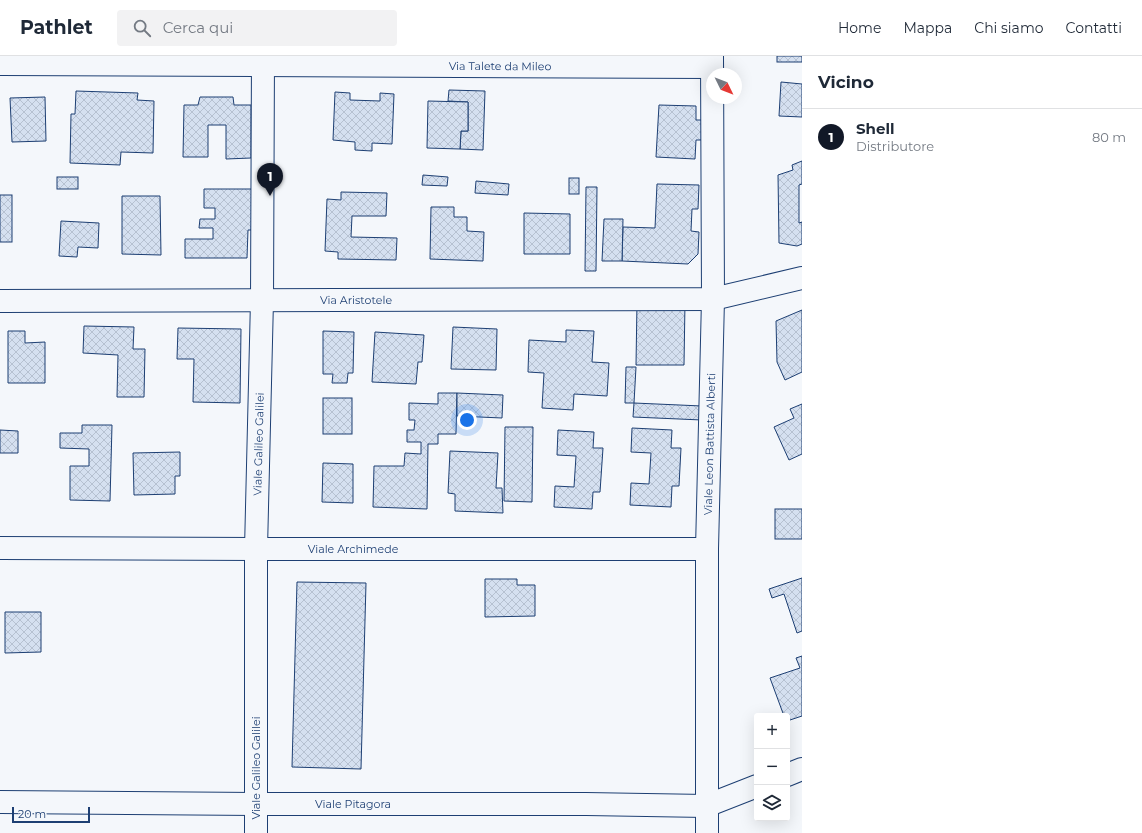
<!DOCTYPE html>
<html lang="it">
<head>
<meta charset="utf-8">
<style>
	:root { --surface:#fff; --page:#f2f2f3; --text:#1f2937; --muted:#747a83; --line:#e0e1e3; --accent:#111827 }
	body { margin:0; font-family:Montserrat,sans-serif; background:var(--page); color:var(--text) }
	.controls { position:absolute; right:12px; bottom:12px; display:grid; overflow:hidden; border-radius:4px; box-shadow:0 4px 16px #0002 }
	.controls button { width:36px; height:36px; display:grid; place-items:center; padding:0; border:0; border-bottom:1px solid var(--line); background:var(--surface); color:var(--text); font:20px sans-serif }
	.compass { position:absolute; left:706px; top:12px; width:36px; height:36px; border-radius:50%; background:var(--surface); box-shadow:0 4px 16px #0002; rotate:133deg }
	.scale { position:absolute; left:12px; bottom:10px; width:78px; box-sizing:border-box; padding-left:4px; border:2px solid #1d3f73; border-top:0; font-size:11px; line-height:14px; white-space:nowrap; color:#1d3f73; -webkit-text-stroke:3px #f4f7fb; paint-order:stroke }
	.you { position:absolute; left:467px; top:364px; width:14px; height:14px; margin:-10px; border:3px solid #fff; border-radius:50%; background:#1a73e8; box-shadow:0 0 0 6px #1a73e833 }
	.badge { display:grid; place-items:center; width:26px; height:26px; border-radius:50%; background:var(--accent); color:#fff; font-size:13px; font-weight:700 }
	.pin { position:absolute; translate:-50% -33px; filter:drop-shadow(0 1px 2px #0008) }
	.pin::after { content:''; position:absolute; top:21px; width:14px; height:12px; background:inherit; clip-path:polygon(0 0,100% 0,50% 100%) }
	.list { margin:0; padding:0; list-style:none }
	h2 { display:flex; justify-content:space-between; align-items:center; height:52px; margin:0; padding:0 16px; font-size:17px }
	h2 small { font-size:13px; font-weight:400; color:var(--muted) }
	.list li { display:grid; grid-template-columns:26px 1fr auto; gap:12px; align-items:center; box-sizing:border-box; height:56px; padding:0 16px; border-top:1px solid var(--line) }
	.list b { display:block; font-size:15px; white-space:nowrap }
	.list p { margin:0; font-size:13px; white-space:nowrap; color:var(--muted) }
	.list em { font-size:13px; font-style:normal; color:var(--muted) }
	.icon { flex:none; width:22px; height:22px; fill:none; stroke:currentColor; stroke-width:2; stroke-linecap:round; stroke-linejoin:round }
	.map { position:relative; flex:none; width:802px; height:777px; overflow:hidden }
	header { display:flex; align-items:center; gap:24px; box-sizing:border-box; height:56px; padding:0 20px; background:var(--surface); border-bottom:1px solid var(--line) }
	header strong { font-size:19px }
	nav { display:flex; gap:22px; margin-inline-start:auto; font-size:14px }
	.search { width:280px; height:36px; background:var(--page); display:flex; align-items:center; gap:10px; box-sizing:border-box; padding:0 14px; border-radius:4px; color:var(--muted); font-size:15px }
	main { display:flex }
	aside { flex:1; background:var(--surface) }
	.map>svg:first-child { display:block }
	.building { fill:url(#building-cross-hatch); stroke:#1d3f73 }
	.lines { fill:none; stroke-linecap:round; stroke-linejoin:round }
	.minor-casing { stroke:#1d3f73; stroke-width:24 }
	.minor { stroke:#f4f7fb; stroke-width:22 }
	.labels { text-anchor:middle; stroke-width:3; stroke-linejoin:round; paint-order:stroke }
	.street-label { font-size:11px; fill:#1d3f73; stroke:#f4f7fb }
</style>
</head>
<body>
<header>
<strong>Pathlet</strong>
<div class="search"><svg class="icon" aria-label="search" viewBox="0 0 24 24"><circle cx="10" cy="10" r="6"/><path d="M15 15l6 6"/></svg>Cerca qui</div>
<nav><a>Home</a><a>Mappa</a><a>Chi siamo</a><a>Contatti</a></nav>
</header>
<main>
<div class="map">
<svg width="802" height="777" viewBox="0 0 802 777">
	<defs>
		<pattern id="building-cross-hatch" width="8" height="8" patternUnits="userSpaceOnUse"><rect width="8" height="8" fill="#d5e0f0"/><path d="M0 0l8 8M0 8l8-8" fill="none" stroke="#b6c1d1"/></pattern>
	</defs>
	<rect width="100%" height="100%" fill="#f4f7fb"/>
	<g class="building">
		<rect x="777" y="0" width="25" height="6"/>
		<polygon points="781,26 802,28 802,61 779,60"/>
		<polygon points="449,34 485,35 483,94 460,93 461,75 468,75 468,46 448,45"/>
		<polygon points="76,35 138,37 137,44 154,45 153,97 121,96 120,109 70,107 71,58 75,58"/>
		<polygon points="335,36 350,37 350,44 380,45 380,37 394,38 392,88 372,87 372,95 355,94 355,86 333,84"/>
		<polygon points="45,41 46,85 12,86 10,42"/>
		<polygon points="200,41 233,41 234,49 251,49 251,102 226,103 226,69 208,69 208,101 183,101 184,49 198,49"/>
		<polygon points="428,45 468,46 468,75 461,75 460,93 427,92"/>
		<polygon points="659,49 696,50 696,64 703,64 702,84 696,84 695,103 656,101"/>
		<polygon points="802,105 802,128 799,129 799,167 802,166 802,188 797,190 779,187 778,119 793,114 792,109"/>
		<polygon points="423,119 448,121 447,130 422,129"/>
		<rect x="57" y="121" width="21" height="12"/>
		<rect x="569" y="122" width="10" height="16"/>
		<polygon points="476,125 509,128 508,139 475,137"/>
		<polygon points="657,128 699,129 698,153 692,153 691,175 699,176 698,198 688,208 622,205 623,171 655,172"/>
		<polygon points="586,131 597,131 596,215 585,215"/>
		<polygon points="204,133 254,133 254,174 248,174 247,202 185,202 185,183 213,183 213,172 199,172 200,163 215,163 215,152 204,152"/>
		<polygon points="341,136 387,137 386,160 352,160 351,181 397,182 396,204 338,203 338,196 325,195 327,143 341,144"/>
		<rect x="0" y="139" width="12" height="47"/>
		<polygon points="122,140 160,140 161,199 122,198"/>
		<polygon points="431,151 454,151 454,161 467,161 467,175 484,176 483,205 430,203"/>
		<polygon points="524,157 570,158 570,198 524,198"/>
		<polygon points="604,163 623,163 622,205 602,205"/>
		<polygon points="61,165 99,167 98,192 78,191 77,201 59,200"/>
		<polygon points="637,246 685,246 684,309 636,309"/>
		<polygon points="802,254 802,316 785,324 777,306 776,265"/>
		<polygon points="84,270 134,271 133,293 145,293 144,341 117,341 118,299 83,297"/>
		<polygon points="453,271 497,273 496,314 451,313"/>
		<polygon points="178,272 241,273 240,347 193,346 194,303 177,303"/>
		<polygon points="566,274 594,275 592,306 609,307 607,340 574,338 573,354 542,352 544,317 528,316 529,284 566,286"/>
		<polygon points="8,275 25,275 25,287 45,286 45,327 8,327"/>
		<polygon points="323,275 354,276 353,317 348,317 347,327 332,327 333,318 323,318"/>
		<polygon points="375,276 424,279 422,306 418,306 416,328 372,326"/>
		<polygon points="626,311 636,311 634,347 625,347"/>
		<polygon points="438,337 457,337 456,378 438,378 438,388 428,388 427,453 373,451 374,410 404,410 405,397 421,398 421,386 407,386 407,374 414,374 415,364 409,364 409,347 438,348"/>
		<polygon points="457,337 503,339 502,362 457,360"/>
		<rect x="323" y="342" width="29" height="36"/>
		<polygon points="634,347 702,350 702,364 633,361"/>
		<polygon points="802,348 802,398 789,404 774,371 794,362 790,353"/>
		<polygon points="82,369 112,369 110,445 70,444 70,410 89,410 89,393 60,392 60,377 82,377"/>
		<polygon points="505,371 533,371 532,446 504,445"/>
		<polygon points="632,372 672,374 671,392 681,392 679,430 672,430 671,451 630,449 631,427 649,428 651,397 631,396"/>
		<polygon points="0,374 18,375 18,397 0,397"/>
		<polygon points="558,374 594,376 593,392 603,392 600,436 593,436 592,453 554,451 555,430 574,431 576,400 557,399"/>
		<polygon points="450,395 498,397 496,432 502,432 503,457 455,455 455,438 448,437"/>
		<polygon points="180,396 180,420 175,420 175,438 134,439 133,397"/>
		<polygon points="323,407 353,408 353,447 322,446"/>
		<rect x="775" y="453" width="27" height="30"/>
		<polygon points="802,522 802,575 797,577 784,538 772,542 769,533"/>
		<polygon points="485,523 517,523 517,529 535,529 535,560 485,561"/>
		<polygon points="297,526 366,527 361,713 292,711"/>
		<polygon points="5,556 41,556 41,596 5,597"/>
		<polygon points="802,600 802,660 787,665 787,660 784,660 770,622 800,612 796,602"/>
	</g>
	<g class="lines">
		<g class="minor-casing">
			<g id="minor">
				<path id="s1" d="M 0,8 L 712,11"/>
				<path id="s2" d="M 0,245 L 713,243 L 802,222"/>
				<path id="s3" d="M 0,492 L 256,493 L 707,493"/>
				<polyline points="787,719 802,713"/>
				<path id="s4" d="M 0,746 L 256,748 L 586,748 L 706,750 L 757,730"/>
				<path id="s5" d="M 256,777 L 256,493 L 262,244 L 263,0"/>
				<path id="s6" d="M 707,777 L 707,493 L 713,243 L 712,0"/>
			</g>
		</g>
		<use href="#minor" class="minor"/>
	</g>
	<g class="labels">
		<g class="street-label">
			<text dy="4" stroke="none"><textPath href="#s1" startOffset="500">Via Talete da Mileo</textPath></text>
			<text dy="4" stroke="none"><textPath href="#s2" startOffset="356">Via Aristotele</textPath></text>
			<text dy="4" stroke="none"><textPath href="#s5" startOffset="389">Viale Galileo Galilei</textPath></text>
			<text dy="4" stroke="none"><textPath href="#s6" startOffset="389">Viale Leon Battista Alberti</textPath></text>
			<text dy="4" stroke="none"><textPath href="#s3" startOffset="353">Viale Archimede</textPath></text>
			<text transform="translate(256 712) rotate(-90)" y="4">Viale Galileo Galilei</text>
			<text dy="4" stroke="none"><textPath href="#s4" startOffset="353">Viale Pitagora</textPath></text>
		</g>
	</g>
</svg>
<div class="controls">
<button>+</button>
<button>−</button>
<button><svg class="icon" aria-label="layers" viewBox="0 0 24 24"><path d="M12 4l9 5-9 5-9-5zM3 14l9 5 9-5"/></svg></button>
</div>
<svg class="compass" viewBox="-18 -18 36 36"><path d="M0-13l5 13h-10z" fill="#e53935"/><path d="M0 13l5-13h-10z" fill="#747a83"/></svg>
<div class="scale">20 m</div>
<div class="you"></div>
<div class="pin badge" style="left:270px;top:140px">1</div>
</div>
<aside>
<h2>Vicino<small></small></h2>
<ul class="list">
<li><span class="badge">1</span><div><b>Shell</b><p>Distributore</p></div><em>80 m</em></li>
</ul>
</aside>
</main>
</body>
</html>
